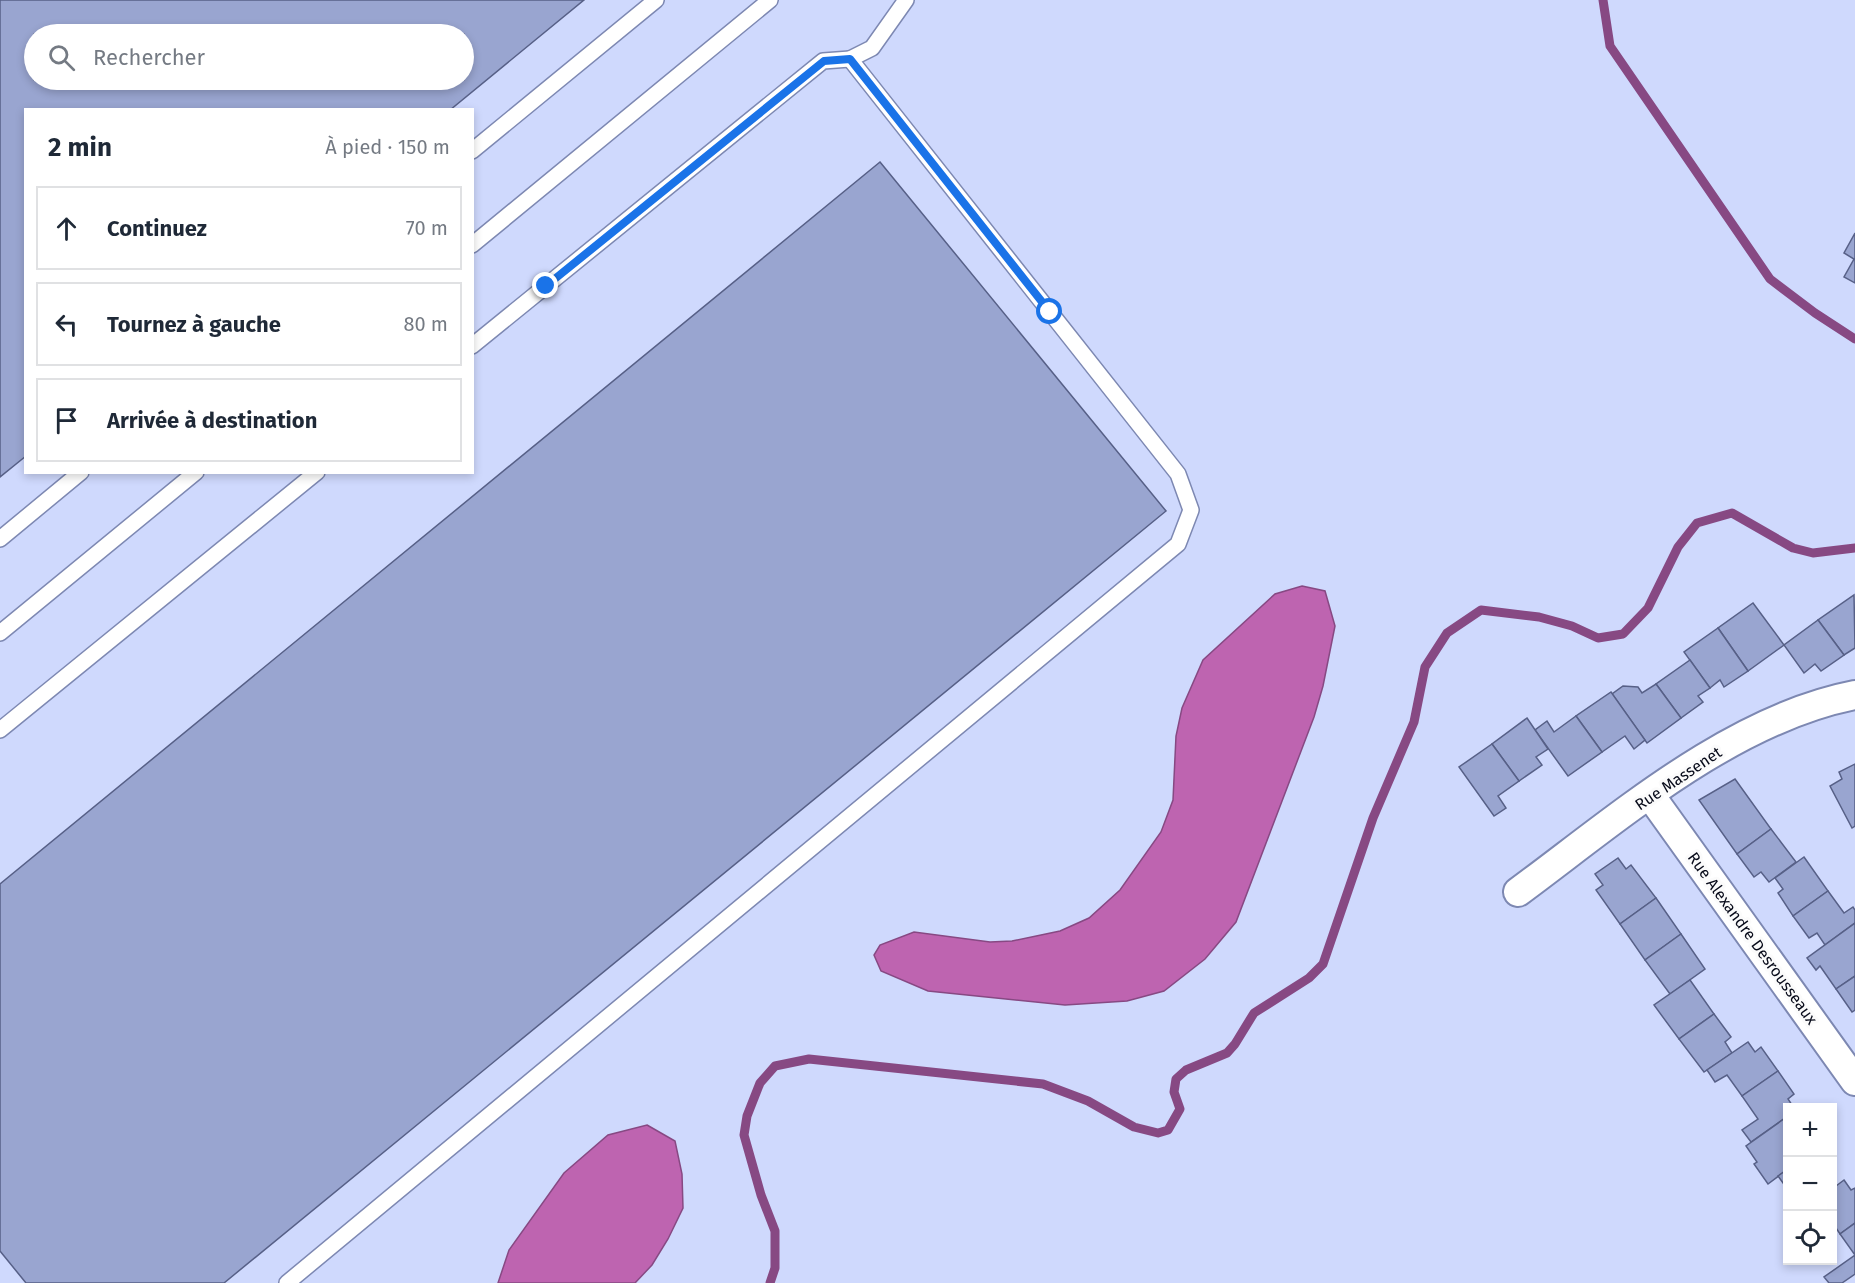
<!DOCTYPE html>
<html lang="fr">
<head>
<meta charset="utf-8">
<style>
	:root { --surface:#fff; --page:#f2f2f3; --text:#1f2937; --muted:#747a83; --line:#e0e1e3 }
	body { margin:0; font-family:"Fira Sans",sans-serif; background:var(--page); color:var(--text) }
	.controls { position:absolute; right:18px; bottom:18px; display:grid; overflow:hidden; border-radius:0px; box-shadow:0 3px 9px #0003 }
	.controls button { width:54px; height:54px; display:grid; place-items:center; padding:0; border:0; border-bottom:2px solid var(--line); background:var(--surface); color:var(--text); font:30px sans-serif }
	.stop { position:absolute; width:18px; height:18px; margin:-14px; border:4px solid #1a73e8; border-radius:50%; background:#fff }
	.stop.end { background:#1a73e8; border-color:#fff; box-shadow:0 2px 6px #0008 }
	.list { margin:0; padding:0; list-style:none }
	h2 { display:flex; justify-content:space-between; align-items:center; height:78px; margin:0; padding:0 24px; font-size:26px }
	h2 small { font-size:20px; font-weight:400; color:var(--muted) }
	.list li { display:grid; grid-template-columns:39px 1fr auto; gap:18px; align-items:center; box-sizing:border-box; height:84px; margin:0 12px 12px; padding:0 12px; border:2px solid var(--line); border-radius:0px }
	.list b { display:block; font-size:22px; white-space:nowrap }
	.list em { font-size:20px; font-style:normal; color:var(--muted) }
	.icon { flex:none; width:33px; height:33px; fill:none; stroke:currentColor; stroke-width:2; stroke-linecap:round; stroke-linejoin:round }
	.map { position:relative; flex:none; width:1855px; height:1283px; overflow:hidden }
	.search { position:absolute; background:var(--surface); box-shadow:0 3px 9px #0003; left:24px; top:24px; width:450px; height:66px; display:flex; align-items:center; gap:15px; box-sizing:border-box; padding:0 21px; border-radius:33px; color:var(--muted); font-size:22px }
	.panel { position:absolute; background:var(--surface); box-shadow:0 3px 9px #0003; left:24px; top:108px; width:450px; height:366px; border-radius:0px }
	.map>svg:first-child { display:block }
	.water { fill:#be64b0; stroke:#874983; stroke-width:1.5 }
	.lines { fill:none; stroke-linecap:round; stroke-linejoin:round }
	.stream { stroke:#874983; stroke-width:9 }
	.building { fill:#99a5d0; stroke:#576087; stroke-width:1.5; fill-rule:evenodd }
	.service-casing { stroke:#7d88b2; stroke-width:18 }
	.minor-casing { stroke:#7d88b2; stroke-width:32 }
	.service { stroke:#fff; stroke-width:15 }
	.minor { stroke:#fff; stroke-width:28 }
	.route { stroke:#1a73e8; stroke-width:8 }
	.labels { text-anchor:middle; stroke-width:6; stroke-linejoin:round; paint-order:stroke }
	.street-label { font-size:16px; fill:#070a19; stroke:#fbfbfb }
</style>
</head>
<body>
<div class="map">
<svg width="1855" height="1283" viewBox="0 0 1855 1283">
	<rect width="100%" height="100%" fill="#cfd9fd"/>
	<g class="water">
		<polygon points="1302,586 1325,591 1335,626 1323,686 1314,717 1236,922 1205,959 1164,991 1127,1001 1065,1005 928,991 881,971 874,955 880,945 914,932 990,942 1012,941 1060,931 1089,918 1120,890 1161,832 1173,800 1176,736 1182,708 1203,660 1275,594"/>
		<polygon points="647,1125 675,1141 682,1174 683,1208 668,1239 652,1265 635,1283 498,1283 509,1250 564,1173 608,1135"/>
	</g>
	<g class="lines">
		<g class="stream">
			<polyline points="1603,0 1610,46 1770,279 1815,313 1855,339"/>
			<polyline points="770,1283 775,1268 775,1231 761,1195 744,1135 747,1116 760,1083 775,1066 809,1059 1043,1084 1088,1101 1134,1127 1158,1133 1168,1130 1180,1109 1174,1092 1176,1079 1186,1070 1227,1053 1235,1044 1254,1013 1309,978 1323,964 1373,818 1414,722 1425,667 1447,633 1481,610 1539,617 1572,626 1598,638 1623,634 1648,608 1678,547 1697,523 1732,513 1793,548 1813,553 1855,548"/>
		</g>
	</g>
	<g class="building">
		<path d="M 0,0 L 584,0 L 450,110 L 26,110 L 26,456 L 0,477 ZM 34,34 L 464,34 L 464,80 L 34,80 Z"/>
		<polygon points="880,162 1166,511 224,1283 26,1283 0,1251 0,884"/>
		<polygon points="1855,233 1855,283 1844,277 1854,259 1844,253"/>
		<polygon points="1854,595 1855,648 1844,655 1818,620"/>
		<polygon points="1753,603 1784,645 1748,671 1718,628"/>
		<polygon points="1818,620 1844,655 1821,671 1815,664 1804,673 1784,645"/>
		<polygon points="1718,628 1748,671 1724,687 1720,680 1710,688 1684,652"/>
		<polygon points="1690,660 1710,688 1698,696 1703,702 1681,718 1656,684"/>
		<polygon points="1656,684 1681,718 1647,743 1612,694 1623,686 1638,687 1642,693"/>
		<polygon points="1611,692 1645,740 1634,749 1625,736 1602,752 1576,716"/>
		<polygon points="1576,716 1602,752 1568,776 1535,730 1547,721 1554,732"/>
		<polygon points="1527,718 1548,749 1536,757 1542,765 1519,781 1492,744"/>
		<polygon points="1492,744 1519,781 1498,796 1506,808 1494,816 1459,767"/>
		<polygon points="1855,764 1855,826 1852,828 1830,786 1842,779 1839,772"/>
		<polygon points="1735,779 1771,829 1737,854 1699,800"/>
		<polygon points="1771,829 1796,862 1769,882 1761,872 1754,877 1737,854"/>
		<polygon points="1804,857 1828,891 1793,916 1778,893 1783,889 1775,878"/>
		<polygon points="1618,858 1626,869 1631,865 1656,898 1620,924 1596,890 1603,885 1595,874"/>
		<polygon points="1828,891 1844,913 1853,907 1855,910 1855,923 1825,945 1817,933 1809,938 1793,916"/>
		<polygon points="1656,898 1681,934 1645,960 1620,924"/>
		<polygon points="1855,923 1855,976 1836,989 1820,966 1816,970 1807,958"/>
		<polygon points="1681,934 1705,969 1670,994 1645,960"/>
		<polygon points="1855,976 1855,1010 1852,1012 1836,989"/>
		<polygon points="1690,980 1714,1014 1679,1039 1654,1005"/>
		<polygon points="1714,1014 1731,1037 1725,1042 1732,1053 1704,1072 1679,1039"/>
		<polygon points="1748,1042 1755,1052 1761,1047 1778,1071 1742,1096 1727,1075 1715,1082 1707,1070"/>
		<polygon points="1778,1071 1794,1094 1788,1099 1794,1108 1788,1108 1788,1116 1751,1142 1742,1130 1758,1119 1742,1096"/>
		<polygon points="1788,1116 1788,1169 1768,1184 1754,1164 1757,1162 1746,1146"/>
		<polygon points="1788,1169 1788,1190 1778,1176"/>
		<polygon points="1844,1180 1851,1190 1855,1188 1855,1223 1840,1234 1832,1222 1832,1189"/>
		<polygon points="1855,1223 1855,1274 1842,1283 1829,1283 1824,1277 1855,1255 1840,1234"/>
	</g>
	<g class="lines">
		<g class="service-casing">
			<g id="service">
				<polyline points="472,151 656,0"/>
				<polyline points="472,245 770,0"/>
				<polyline points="472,346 823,61 850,59"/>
				<polyline points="0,539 81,472"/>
				<polyline points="0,633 196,472"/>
				<polyline points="0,730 317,472"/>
				<polyline points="287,1283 1178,544 1191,510 1178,474 850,59 872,48 906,0"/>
			</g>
		</g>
		<g class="minor-casing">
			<g id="minor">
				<polyline points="1650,795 1855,1081"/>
				<path d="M 1518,892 C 1617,819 1731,719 1855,695"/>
			</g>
		</g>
		<use href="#service" class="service"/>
		<use href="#minor" class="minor"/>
	</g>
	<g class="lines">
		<polyline class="route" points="546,286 824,61 850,59 1050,312"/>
	</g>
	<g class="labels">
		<g class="street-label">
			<text transform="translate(1678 778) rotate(-34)" y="6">Rue Massenet</text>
			<text transform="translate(1753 938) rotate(54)" y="6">Rue Alexandre Desrousseaux</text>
		</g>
	</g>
</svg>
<div class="controls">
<button>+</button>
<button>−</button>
<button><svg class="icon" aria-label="locate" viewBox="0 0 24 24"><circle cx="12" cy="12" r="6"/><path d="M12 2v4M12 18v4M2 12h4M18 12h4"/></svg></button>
</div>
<div class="stop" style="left:1050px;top:312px"></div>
<div class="stop end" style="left:546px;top:286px"></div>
<div class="search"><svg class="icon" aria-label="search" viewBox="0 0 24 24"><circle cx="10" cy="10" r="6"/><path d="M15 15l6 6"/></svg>Rechercher</div>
<section class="panel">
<h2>2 min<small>À pied · 150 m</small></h2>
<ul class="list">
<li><svg class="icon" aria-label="ahead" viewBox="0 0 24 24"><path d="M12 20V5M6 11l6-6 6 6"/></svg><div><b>Continuez</b></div><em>70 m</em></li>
<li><svg class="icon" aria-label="left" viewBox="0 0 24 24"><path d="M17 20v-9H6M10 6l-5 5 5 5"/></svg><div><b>Tournez à gauche</b></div><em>80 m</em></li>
<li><svg class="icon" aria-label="arrive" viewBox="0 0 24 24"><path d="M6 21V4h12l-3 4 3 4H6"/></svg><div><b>Arrivée à destination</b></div></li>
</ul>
</section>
</div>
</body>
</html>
